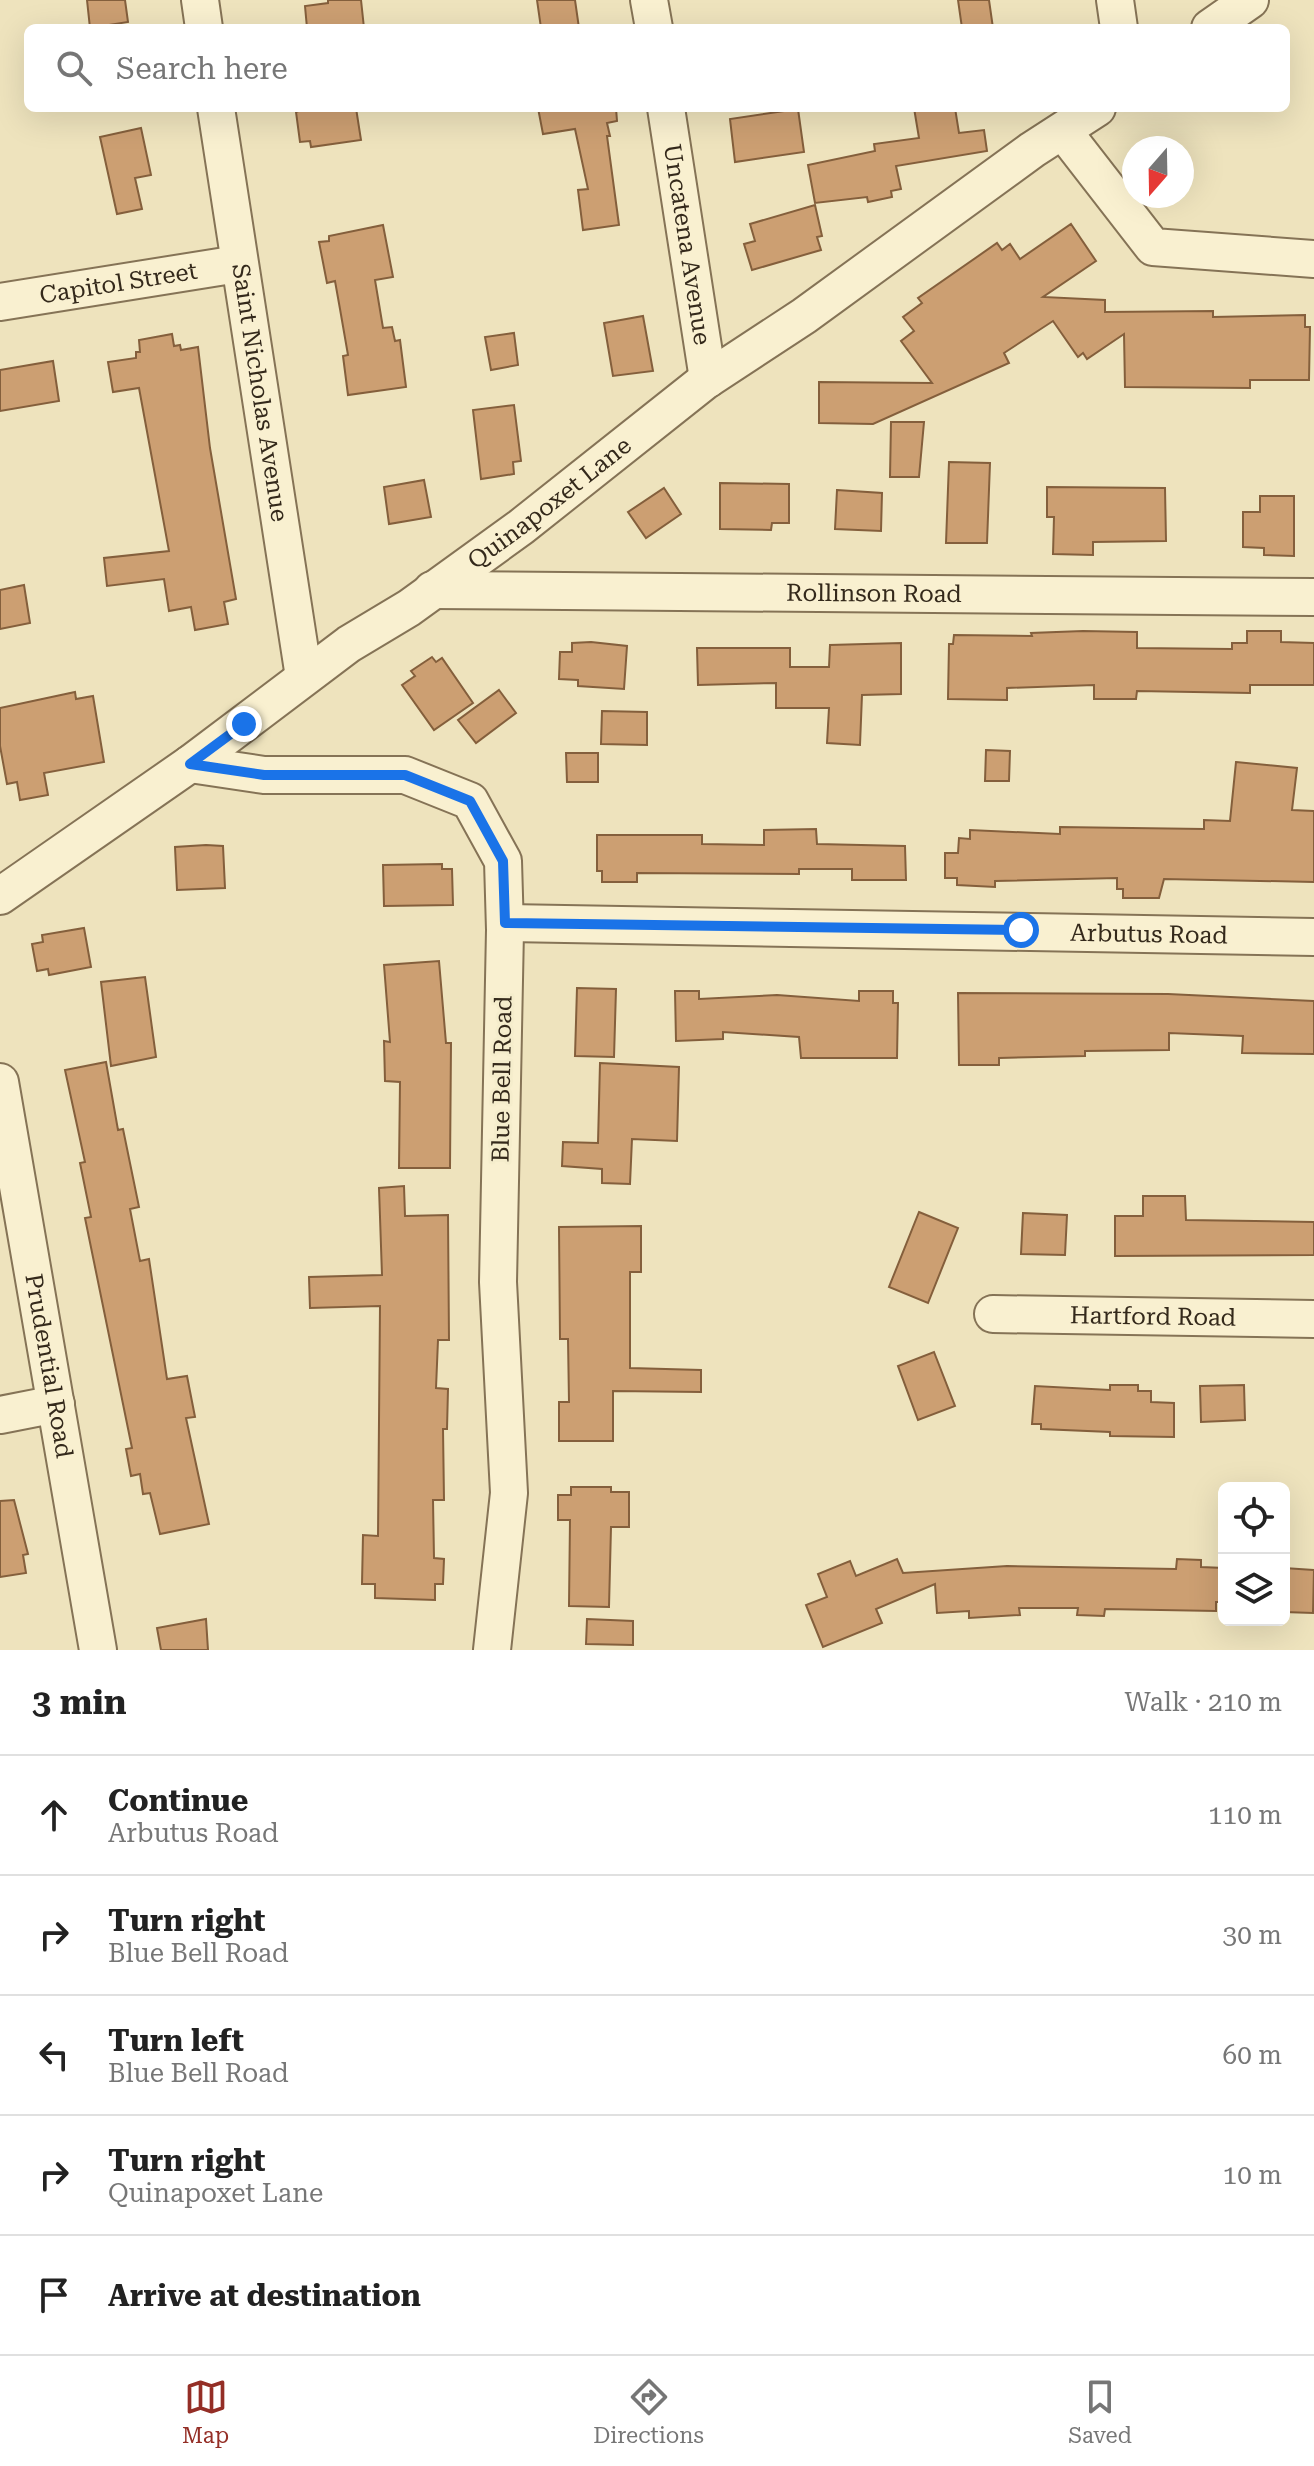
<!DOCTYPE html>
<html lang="en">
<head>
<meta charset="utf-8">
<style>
	:root { --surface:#fff; --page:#f6f6f6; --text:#222; --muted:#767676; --line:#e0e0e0; --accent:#942e26 }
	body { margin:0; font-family:"Roboto Serif",serif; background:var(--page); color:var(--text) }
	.controls { position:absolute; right:24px; bottom:24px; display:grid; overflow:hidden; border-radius:12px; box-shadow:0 8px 32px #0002 }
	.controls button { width:72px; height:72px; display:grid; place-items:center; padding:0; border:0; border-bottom:2px solid var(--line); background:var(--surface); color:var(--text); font:40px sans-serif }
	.compass { position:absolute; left:1122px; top:136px; width:72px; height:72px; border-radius:50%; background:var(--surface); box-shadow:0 8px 32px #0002; rotate:200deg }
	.stop { position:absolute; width:24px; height:24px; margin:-18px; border:6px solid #1a73e8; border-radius:50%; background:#fff }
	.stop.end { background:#1a73e8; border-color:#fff; box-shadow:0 2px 8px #0008 }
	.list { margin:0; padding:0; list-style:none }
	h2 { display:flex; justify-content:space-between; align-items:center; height:104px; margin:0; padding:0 32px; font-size:34px }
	h2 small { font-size:26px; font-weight:400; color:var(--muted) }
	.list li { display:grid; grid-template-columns:52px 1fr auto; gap:24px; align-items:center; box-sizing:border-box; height:120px; padding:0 32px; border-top:2px solid var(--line) }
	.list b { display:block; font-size:30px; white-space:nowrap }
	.list p { margin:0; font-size:26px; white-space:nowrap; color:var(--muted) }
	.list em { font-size:26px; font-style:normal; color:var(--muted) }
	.icon { flex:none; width:44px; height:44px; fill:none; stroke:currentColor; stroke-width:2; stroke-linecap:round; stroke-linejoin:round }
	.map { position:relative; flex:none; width:1314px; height:1650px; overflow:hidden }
	.search { position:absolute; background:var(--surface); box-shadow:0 8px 32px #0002; left:24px; right:24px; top:24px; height:88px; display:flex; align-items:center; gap:20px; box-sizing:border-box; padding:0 28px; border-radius:12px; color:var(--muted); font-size:30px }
	.sheet { height:704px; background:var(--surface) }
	nav { display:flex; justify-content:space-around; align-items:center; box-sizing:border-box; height:112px; border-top:2px solid var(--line); background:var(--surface); font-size:22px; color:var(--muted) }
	nav a { display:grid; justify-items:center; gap:4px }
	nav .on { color:var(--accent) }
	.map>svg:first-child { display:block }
	.building { fill:#cc9f72; stroke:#845f3c; stroke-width:2 }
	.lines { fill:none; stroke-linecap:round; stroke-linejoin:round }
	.street-casing { stroke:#857356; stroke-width:40 }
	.street { stroke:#f9f0d0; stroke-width:36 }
	.route { stroke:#1a73e8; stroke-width:10 }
	.labels { text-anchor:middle; stroke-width:6; stroke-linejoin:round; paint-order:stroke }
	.street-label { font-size:24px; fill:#34291b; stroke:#f5edcc }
</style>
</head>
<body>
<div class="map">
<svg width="1314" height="1650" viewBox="0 0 1314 1650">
	<rect width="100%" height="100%" fill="#eee3bd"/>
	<g class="building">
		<polygon points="87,0 125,0 128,22 90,28"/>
		<polygon points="328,0 361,0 364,28 307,28 305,6 328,3"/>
		<polygon points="537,0 575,0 579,28 541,28"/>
		<polygon points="958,0 989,0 993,28 962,28"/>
		<polygon points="306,108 356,108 361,140 311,147 310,141 300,142 296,112"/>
		<polygon points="538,108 616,108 617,121 607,123 610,136 607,136 619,225 583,230 578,190 588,189 575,129 543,134"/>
		<polygon points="914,108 955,108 959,133 984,130 987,151 896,166 901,189 891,191 892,197 868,202 867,197 815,203 808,165 875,151 874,144 919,138"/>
		<polygon points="798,109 804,152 735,162 730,119"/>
		<polygon points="141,128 151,175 135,178 142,209 117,214 100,137"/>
		<polygon points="815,205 822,236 817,237 821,250 752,270 744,244 755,241 750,224"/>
		<polygon points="1071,224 1096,261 1043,297 1105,300 1105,312 1213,311 1213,317 1305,315 1305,327 1310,327 1309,380 1250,380 1250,388 1125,387 1124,334 1087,359 1083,353 1078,357 1053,321 1004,353 1009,363 873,424 819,423 819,382 932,383 901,341 914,331 903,317 922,303 918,298 997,243 1002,250 1010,244 1020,259"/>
		<polygon points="383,225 393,277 375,280 383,328 392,327 395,341 400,340 406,387 348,395 343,356 348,355 340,309 335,281 327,283 319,242 329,241 329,236"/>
		<polygon points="643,316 653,371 613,376 604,323"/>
		<polygon points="514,333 518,365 491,370 485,337"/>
		<polygon points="172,334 174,346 180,345 181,350 198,347 210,448 236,599 224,602 228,624 195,630 191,607 169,611 164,579 107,586 104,558 169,551 139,388 113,392 108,362 136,358 136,352 140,352 139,340"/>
		<polygon points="53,361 59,401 0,411 0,370"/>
		<polygon points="514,405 521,461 513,462 514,474 481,479 473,410"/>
		<polygon points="891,422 924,422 919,477 890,477"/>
		<polygon points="949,462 990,463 987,543 946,543"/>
		<polygon points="424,480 431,517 389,524 384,487"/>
		<polygon points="720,483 789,484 789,523 772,523 771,530 720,529"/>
		<polygon points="1047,487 1165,488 1166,541 1093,542 1093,555 1053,554 1054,517 1047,517"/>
		<polygon points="664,488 681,514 646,538 628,512"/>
		<polygon points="837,490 882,493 881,531 835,529"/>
		<polygon points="1260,496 1294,496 1294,556 1264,555 1264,548 1243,547 1243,512 1260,512"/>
		<polygon points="24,585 30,623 0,629 0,590"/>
		<polygon points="1083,631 1137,632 1137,648 1232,649 1232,643 1247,643 1247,631 1281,631 1281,642 1314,643 1314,685 1250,685 1250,693 1137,691 1136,699 1094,699 1094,685 1007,688 1007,700 948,699 949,644 953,644 954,635 1032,636 1031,633"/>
		<polygon points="591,642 627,646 624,689 578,686 578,680 559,679 560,652 572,652 572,643"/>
		<polygon points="901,643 901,694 862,695 860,745 827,743 829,708 776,708 776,683 698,685 697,648 790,648 790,667 829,667 830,645"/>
		<polygon points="432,657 436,662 442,658 473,703 434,730 402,685 415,676 411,671"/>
		<polygon points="499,690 516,713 476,743 458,720"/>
		<polygon points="75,692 76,699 93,696 104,762 44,773 48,795 20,800 17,782 7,784 0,746 0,708"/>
		<polygon points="602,711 647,712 647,745 601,744"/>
		<polygon points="986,750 1010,751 1009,781 985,781"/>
		<polygon points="566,753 598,753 598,782 567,782"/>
		<polygon points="1236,762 1297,768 1292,810 1314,811 1314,882 1164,879 1159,898 1123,898 1123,889 1117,889 1117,878 995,881 995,887 957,885 957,878 945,878 945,853 958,853 959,838 970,839 970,830 1060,834 1060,827 1204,829 1204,820 1230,821"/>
		<polygon points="816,829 817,844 905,846 906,880 852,880 852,869 799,869 799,874 637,873 637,882 602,882 602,871 597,871 597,835 702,835 702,844 764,845 764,830"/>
		<polygon points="206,845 223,846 225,888 177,890 175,847"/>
		<polygon points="442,864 442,869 452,869 453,905 384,906 383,865"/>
		<polygon points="84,928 91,967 49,975 48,969 37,971 32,944 43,942 42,935"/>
		<polygon points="439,961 446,1043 451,1043 450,1168 399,1168 400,1082 385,1081 384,1041 390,1042 384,965"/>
		<polygon points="145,977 156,1057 111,1066 101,982"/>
		<polygon points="577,988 616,989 614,1057 575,1056"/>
		<polygon points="675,991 699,991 699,999 777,995 859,1001 859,991 893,991 893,1003 898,1003 897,1058 801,1058 799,1037 723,1032 723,1039 676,1041"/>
		<polygon points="958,993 1168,994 1314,1001 1314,1054 1242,1053 1243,1036 1169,1033 1169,1050 1085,1051 1085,1056 999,1058 999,1065 959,1065"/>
		<polygon points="106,1062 118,1130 123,1129 139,1207 130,1209 140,1261 149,1259 167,1379 187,1376 195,1417 186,1418 209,1524 160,1534 150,1493 143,1494 140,1474 131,1476 126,1449 132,1448 85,1218 91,1217 80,1163 85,1162 65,1070"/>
		<polygon points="600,1063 679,1067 677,1141 632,1139 630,1184 602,1183 602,1169 562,1166 563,1142 598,1143"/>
		<polygon points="404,1186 405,1216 448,1215 449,1340 438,1340 436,1388 448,1389 447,1429 443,1429 444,1500 433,1500 434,1558 444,1559 443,1584 435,1584 435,1600 375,1598 375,1584 362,1584 363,1535 378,1536 380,1306 310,1308 309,1277 382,1275 379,1188"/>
		<polygon points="1143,1196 1185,1196 1186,1220 1314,1222 1314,1255 1115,1256 1115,1216 1143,1216"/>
		<polygon points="919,1212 958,1228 928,1303 889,1287"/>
		<polygon points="1023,1213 1067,1215 1065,1255 1021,1254"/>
		<polygon points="641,1226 641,1272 630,1272 630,1368 701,1370 701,1392 613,1391 613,1441 559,1441 559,1402 569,1402 568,1339 560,1339 559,1227"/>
		<polygon points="934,1352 955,1406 918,1420 898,1366"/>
		<polygon points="1110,1385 1138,1385 1138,1391 1151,1391 1151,1402 1174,1403 1174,1437 1110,1436 1110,1432 1041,1429 1041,1424 1032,1424 1035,1386 1110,1390"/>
		<polygon points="1244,1385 1245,1420 1201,1422 1200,1386"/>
		<polygon points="571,1487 611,1487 611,1492 629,1492 629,1527 611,1527 609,1607 569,1606 570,1520 558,1520 558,1495 571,1495"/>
		<polygon points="14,1500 28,1554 23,1555 26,1573 0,1577 0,1501"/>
		<polygon points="897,1559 903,1573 1007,1566 1176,1569 1177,1559 1201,1560 1201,1567 1224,1568 1224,1602 1216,1602 1216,1611 1105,1609 1104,1616 1077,1615 1078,1608 1019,1608 1020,1615 969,1618 969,1611 937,1613 935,1584 876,1609 882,1623 823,1647 806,1605 827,1597 818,1574 850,1561 856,1576"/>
		<polygon points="1284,1568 1314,1570 1313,1613 1284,1612"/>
		<polygon points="206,1619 208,1650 161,1650 157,1628"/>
		<polygon points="587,1619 633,1621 633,1645 586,1644"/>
	</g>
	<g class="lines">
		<g class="street-casing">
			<g id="street">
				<polyline points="200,0 204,28"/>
				<polyline points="649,0 654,28"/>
				<polyline points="1115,0 1119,28"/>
				<polyline points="1210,28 1250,0"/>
				<path id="s1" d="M 216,108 L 304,677"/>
				<path id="s2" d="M 666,108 L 708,379"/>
				<polyline points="1063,131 1153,247 1314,259"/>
				<path id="s3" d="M 0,302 L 238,264"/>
				<path id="s4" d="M 432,590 L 1314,597"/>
				<polyline points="190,764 264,775 405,775 470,801 503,861 505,930 498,1282 509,1493 492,1650"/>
				<path id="s5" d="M 0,896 L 190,764 L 349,644 L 409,608 L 521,527 L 705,381 L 804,316 L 1032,150 L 1097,108"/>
				<path id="s6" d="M 505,923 L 1314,937"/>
				<path id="s7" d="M 0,1082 L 98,1650"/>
				<path id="s8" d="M 993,1314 L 1314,1319"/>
				<polyline points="0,1415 56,1404"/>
			</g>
		</g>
		<use href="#street" class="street"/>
	</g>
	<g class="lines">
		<polyline class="route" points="244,724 190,764 264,775 405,775 470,801 503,861 505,923 1021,930"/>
	</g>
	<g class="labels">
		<g class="street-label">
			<text dy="8" stroke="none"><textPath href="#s2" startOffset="138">Uncatena Avenue</textPath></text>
			<text dy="8" stroke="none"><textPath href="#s3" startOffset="120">Capitol Street</textPath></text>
			<text dy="8" stroke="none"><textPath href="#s1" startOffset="288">Saint Nicholas Avenue</textPath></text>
			<text dy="8" stroke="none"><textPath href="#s5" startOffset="676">Quinapoxet Lane</textPath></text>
			<text dy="8" stroke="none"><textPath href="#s4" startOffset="442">Rollinson Road</textPath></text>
			<text dy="8" stroke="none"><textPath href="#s6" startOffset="644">Arbutus Road</textPath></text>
			<text transform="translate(502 1079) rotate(-89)" y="8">Blue Bell Road</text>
			<text dy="8" stroke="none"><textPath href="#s8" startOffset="160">Hartford Road</textPath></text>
			<text dy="8" stroke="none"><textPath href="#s7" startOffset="288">Prudential Road</textPath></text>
		</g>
	</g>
</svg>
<div class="controls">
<button><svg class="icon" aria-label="locate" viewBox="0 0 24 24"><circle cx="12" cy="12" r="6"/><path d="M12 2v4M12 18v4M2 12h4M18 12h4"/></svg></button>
<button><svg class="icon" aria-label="layers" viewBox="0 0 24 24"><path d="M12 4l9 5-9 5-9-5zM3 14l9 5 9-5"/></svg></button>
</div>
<svg class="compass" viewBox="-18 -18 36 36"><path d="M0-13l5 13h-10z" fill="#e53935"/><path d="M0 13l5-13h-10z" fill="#767676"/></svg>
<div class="stop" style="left:1021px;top:930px"></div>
<div class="stop end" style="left:244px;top:724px"></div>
<div class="search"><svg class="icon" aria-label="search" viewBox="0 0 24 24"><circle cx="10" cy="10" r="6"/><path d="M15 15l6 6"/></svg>Search here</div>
</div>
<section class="sheet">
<h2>3 min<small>Walk · 210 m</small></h2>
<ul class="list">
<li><svg class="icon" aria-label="ahead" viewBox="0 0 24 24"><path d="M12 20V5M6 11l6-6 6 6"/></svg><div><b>Continue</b><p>Arbutus Road</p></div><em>110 m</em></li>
<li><svg class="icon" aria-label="right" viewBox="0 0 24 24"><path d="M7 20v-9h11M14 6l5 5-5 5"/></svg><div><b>Turn right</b><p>Blue Bell Road</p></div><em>30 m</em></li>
<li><svg class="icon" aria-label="left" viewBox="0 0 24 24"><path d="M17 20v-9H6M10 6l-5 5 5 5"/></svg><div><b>Turn left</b><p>Blue Bell Road</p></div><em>60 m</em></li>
<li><svg class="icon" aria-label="right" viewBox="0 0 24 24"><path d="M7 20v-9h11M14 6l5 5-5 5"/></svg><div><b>Turn right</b><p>Quinapoxet Lane</p></div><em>10 m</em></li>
<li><svg class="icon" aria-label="arrive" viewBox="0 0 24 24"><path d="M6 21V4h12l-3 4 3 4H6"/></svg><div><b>Arrive at destination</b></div></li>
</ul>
</section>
<nav>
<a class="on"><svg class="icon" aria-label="map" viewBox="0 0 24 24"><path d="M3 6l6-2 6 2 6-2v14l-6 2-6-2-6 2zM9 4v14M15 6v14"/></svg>Map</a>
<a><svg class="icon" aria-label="directions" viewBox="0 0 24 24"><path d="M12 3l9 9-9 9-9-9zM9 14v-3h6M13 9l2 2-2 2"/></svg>Directions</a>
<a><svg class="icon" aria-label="saved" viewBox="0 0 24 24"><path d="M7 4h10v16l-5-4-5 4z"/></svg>Saved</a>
</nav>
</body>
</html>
